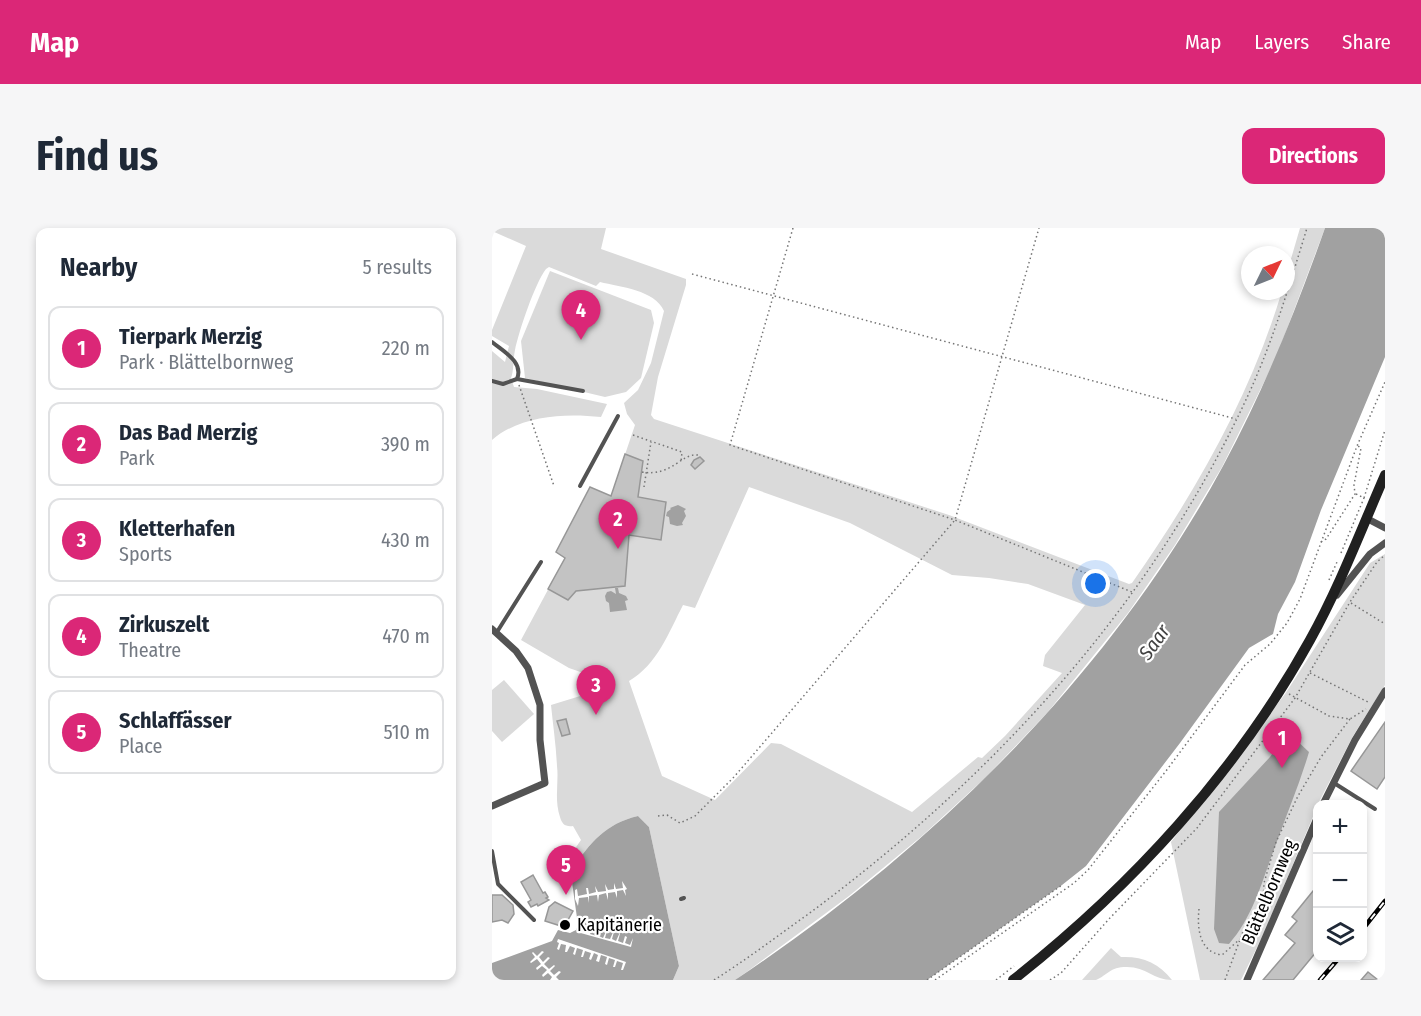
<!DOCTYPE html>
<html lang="en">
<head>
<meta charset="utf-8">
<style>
	:root { --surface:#fff; --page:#f6f6f7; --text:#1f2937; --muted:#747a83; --line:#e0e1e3; --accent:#db2777 }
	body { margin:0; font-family:"Fira Sans Condensed",sans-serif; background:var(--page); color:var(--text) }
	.controls { position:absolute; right:18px; bottom:18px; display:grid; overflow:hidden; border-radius:12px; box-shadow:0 3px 9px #0003 }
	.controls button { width:54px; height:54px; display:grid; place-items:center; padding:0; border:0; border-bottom:2px solid var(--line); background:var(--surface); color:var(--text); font:30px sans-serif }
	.compass { position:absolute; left:749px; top:18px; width:54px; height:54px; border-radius:50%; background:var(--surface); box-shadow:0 3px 9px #0003; rotate:47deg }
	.you { position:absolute; left:604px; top:356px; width:21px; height:21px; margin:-15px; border:4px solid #fff; border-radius:50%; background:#1a73e8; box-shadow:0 0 0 9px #1a73e833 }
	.badge { display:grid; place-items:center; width:39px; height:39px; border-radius:50%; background:var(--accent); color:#fff; font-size:20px; font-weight:700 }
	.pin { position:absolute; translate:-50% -50px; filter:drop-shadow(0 2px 3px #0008) }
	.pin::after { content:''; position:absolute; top:32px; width:21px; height:18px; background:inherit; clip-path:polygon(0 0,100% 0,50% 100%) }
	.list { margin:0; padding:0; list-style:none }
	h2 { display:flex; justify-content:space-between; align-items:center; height:78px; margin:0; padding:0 24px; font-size:26px }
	h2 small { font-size:20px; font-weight:400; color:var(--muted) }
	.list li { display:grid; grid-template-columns:39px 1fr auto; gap:18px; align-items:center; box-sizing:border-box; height:84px; margin:0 12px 12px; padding:0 12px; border:2px solid var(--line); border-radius:12px }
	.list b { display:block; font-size:22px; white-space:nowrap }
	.list p { margin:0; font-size:20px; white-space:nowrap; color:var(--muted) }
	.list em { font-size:20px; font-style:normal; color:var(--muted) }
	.icon { flex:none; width:33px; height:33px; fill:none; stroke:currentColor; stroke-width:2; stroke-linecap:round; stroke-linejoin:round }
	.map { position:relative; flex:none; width:893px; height:752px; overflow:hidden; border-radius:12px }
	header { display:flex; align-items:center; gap:36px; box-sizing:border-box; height:84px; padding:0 30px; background:var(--accent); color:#fff }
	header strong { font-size:28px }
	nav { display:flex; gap:33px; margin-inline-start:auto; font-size:21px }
	.intro { display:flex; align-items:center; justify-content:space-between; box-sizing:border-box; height:144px; padding:0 36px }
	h1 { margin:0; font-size:42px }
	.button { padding:15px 27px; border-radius:12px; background:var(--accent); color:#fff; font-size:21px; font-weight:700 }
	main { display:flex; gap:36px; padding:0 36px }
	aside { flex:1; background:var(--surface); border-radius:12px; box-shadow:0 3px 9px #0003 }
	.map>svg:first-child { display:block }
	.green { fill:#dadada; fill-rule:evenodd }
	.water { fill:#a1a1a1 }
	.pier { fill:#fff }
	.building { fill:#c3c3c3; stroke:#979797; stroke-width:1.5 }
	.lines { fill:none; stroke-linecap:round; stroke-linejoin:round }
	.path { stroke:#757575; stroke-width:1.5; stroke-dasharray:1.5 3; stroke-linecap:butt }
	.lane { stroke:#535353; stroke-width:4 }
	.street { stroke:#535353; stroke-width:7 }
	.secondary { stroke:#202020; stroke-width:10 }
	.rail-casing { stroke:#000; stroke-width:4.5 }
	.rail { stroke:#fff; stroke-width:2; stroke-dasharray:7; stroke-linecap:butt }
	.poi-dot { fill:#000; stroke:#fff; stroke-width:2 }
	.labels { text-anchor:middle; stroke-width:4.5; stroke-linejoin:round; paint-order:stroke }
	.street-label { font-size:18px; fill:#000; stroke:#fff }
	.poi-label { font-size:18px; fill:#000; stroke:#fff; text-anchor:start }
	.water-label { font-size:20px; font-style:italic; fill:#424242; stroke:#fff }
</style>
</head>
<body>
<header>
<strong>Map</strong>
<nav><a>Map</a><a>Layers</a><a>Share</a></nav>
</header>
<div class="intro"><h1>Find us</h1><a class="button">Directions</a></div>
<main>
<aside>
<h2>Nearby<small>5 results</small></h2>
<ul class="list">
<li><span class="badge">1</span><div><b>Tierpark Merzig</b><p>Park · Blättelbornweg</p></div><em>220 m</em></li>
<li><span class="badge">2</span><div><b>Das Bad Merzig</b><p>Park</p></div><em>390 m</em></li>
<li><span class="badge">3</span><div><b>Kletterhafen</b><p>Sports</p></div><em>430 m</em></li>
<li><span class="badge">4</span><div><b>Zirkuszelt</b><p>Theatre</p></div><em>470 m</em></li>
<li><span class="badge">5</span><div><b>Schlaffässer</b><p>Place</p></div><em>510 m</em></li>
</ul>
</aside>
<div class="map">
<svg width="893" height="752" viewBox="0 0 893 752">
	<rect width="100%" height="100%" fill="#fff"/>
	<g class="green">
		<path d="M 0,0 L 114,0 L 109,21 L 194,51 L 194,57 L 166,149 L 159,187 L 162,191 L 457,287 L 637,356 L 640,355 C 703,265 758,169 790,63 L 794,63 L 794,48 L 808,0 L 833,0 L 784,130 L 730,239 L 683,317 L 636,385 L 555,485 L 493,550 L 430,608 L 357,668 L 256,743 L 243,752 L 181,752 L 187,738 L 157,599 L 146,588 C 113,596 99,614 80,641 L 77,622 L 82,622 L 89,612 L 81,598 C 73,599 70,596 68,589 C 62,571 67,555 65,538 C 64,517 61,497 59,477 L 98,465 L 97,447 L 77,440 L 29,412 L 73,330 L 64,324 L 98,259 L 119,268 L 143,197 L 135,186 L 132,175 L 146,162 L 159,135 L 172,83 C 163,62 128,59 108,54 L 104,58 L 57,39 L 54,41 C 43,55 27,103 23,122 C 21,131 22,143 19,150 L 22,159 L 45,161 L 115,176 L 109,189 C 73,185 29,187 0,212 L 0,123 L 13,134 L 17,118 L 0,108 L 0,102 L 34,18 L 0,3 ZM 257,259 L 358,295 L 460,347 L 497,350 L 536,356 L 593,377 L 553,427 L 551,438 L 570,445 L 513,508 L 490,530 L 486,529 L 420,584 L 289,516 L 279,515 L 223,572 L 170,548 L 137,453 C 165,437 177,404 191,377 L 203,380 Z"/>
		<polygon points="58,43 159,82 162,95 149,150 134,164 113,169 33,150 29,113"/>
		<polygon points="893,326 893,457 861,508 828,572 773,703 749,752 708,752 679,614 793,466 878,335"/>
		<polygon points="12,452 42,486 10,514 0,503 0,462"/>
		<path d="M 619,720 L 629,729 C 650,728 667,735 680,752 C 662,752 654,739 635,739 C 617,739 616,747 604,752 C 601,752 594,752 590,752 Z"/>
	</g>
	<g class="water">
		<path d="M 833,0 L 893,0 L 893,129 L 829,282 L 803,354 L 786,386 L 781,406 L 757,420 L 688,515 L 594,638 L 570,657 L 435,752 L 243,752 C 440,621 617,448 731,238 C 772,162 804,82 833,0 Z"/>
		<polygon points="186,277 194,281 192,283 194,288 190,295 191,297 185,298 178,296 177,289 174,288 175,284 179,281 178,280"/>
		<polygon points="123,360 126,360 127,365 134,368 136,372 133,373 135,382 118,384 117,375 114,373 113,368 115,364 119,363 124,366"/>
		<path d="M 794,507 L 801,509 L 817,524 C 808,555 795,585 784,616 C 771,650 762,688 737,716 L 727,715 L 722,701 L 727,584 L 778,529 Z"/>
		<path d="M 146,588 L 157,599 L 187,738 L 181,752 L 0,752 L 0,735 L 60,713 L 66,702 L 78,705 L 84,702 L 86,697 L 79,647 L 80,641 C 99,614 113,596 146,588 Z"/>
	</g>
	<g class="pier">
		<polygon points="130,653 135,661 133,662 134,668 131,662 125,663 125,670 123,664 116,665 116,672 114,665 107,667 106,674 105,667 97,668 97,675 96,669 87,670 86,678 83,671 83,662 85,661 86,668 95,666 94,660 96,660 97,666 104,664 103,658 106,664 114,663 113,656 116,662 122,661 122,655 124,661 131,660"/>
		<polygon points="92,697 92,704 96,705 99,699 98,706 105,708 109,699 107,708 111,710 116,699 113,710 118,711 123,700 120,711 124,713 129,702 126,713 131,715 133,708 135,709 133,715 138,717 141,710 139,719 85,704 86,702 91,703"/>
		<polygon points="66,711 134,734 131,742 129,742 131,735 125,733 123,739 121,739 123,732 117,730 115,737 113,736 115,729 109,727 107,734 104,733 106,727 102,725 99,732 97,731 99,725 93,723 91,729 89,729 91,722 85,720 83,727 81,726 83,720 78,718 75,724 73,724 74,717 69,716 67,722 65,721 67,715 65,714"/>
		<polygon points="50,723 52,724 47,729 51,734 56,729 58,730 52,736 57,741 62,737 63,738 58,743 62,747 67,743 69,744 64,749 67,752 58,752 60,749 56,745 51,749 50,747 55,742 50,738 45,742 44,740 49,736 45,731 39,735 38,734 43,729 40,725 41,724 45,728"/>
	</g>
	<g class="building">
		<polygon points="133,226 151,233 146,269 174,274 169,312 137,307 133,358 84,363 76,372 56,361 73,330 64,324 98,259 119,268"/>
		<polygon points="208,229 212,233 203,241 199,237 202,232"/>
		<polygon points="74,491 78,506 70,508 65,493"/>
		<polygon points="893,494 893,549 885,561 859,543"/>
		<polygon points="41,647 51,665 53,664 56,669 54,670 57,672 46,678 45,676 39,679 36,674 39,672 29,654"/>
		<polygon points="825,658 825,723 801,752 771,752 803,715 793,707 805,693 800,689"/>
		<polygon points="0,667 10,667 21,677 22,686 16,695 10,692 0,694"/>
		<polygon points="63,674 81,683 72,699 53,693 57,679"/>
		<polygon points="876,744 886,752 869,752"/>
	</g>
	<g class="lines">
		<g class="path">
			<polyline points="301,0 238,217 463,292 640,364"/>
			<polyline points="200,46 744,191"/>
			<polyline points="27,157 62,258"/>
			<polyline points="141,207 190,224 189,234"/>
			<path d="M 150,244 C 180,249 189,225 206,227"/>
			<polyline points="152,259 159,214"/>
			<polyline points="864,266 872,270 893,202"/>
			<polyline points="829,314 834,311 863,266 862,257 869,220 866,218"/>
			<polyline points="849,325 872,270"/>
			<polyline points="837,352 845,334"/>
			<polyline points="859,375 893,396"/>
			<polyline points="818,445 876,474"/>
			<polyline points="797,466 837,488 858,491 874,481"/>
			<polyline points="166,588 175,587 188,595 203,588 242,549 463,292 547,0"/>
			<path d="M 707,681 C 705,700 707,724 730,727 L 748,711"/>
			<path d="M 222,752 C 254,732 284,709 315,687 C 502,549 661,376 758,163 C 782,110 798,55 815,0"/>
			<polyline points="435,752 570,657"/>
			<polyline points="443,752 582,655 596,642 674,543 753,437 778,416 795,395 808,371 865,218 893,154"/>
			<polyline points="504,752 522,738"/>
			<polyline points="558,752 569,745 617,691 705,600 803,470 858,374 885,334 893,327"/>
			<polyline points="733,752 753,698 771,677 772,655 784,614 806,568 829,529 858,491"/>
		</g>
		<g class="lane">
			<path d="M 0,114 C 12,124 32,134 25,151 L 11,156 L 0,153"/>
			<polyline points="25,151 91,163"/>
			<polyline points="88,258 126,188"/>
			<polyline points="5,404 49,334"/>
			<polyline points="842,555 883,581"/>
			<polyline points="0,623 6,656 42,692"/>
			<polyline points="189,671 192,670"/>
		</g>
		<g class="street">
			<polyline points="874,290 893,300"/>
			<polyline points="845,367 878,326 893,315"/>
			<polyline points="0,401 24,423 36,440 48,477 48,512 53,555 0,578"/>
			<polyline points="831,576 863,512 893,463"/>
			<polyline points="755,752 826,588"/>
		</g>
		<path class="secondary" d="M 521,752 C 639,659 745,544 818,412 C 847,360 869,302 893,247"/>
		<g class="rail-casing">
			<g id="rail">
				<polyline points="870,702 893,673"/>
				<polyline points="828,752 847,730"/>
			</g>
		</g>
		<use href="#rail" class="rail"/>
	</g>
	<circle class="poi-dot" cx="73" cy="697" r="6"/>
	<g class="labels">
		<g class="street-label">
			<text transform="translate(777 664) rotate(-67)" y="6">Blättelbornweg</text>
		</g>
		<g class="poi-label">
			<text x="85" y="703">Kapitänerie</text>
		</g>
		<g class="water-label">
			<text transform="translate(662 414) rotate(-54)" y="7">Saar</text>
		</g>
	</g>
</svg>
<div class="controls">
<button>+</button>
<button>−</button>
<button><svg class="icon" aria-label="layers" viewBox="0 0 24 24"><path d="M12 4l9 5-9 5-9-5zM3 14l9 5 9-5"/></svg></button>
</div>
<svg class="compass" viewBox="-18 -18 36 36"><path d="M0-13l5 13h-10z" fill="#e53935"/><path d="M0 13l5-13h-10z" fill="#747a83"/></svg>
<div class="you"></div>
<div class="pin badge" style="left:790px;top:540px">1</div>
<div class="pin badge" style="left:126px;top:321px">2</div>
<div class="pin badge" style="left:104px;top:487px">3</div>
<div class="pin badge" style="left:89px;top:112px">4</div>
<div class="pin badge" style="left:74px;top:667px">5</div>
</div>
</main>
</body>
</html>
